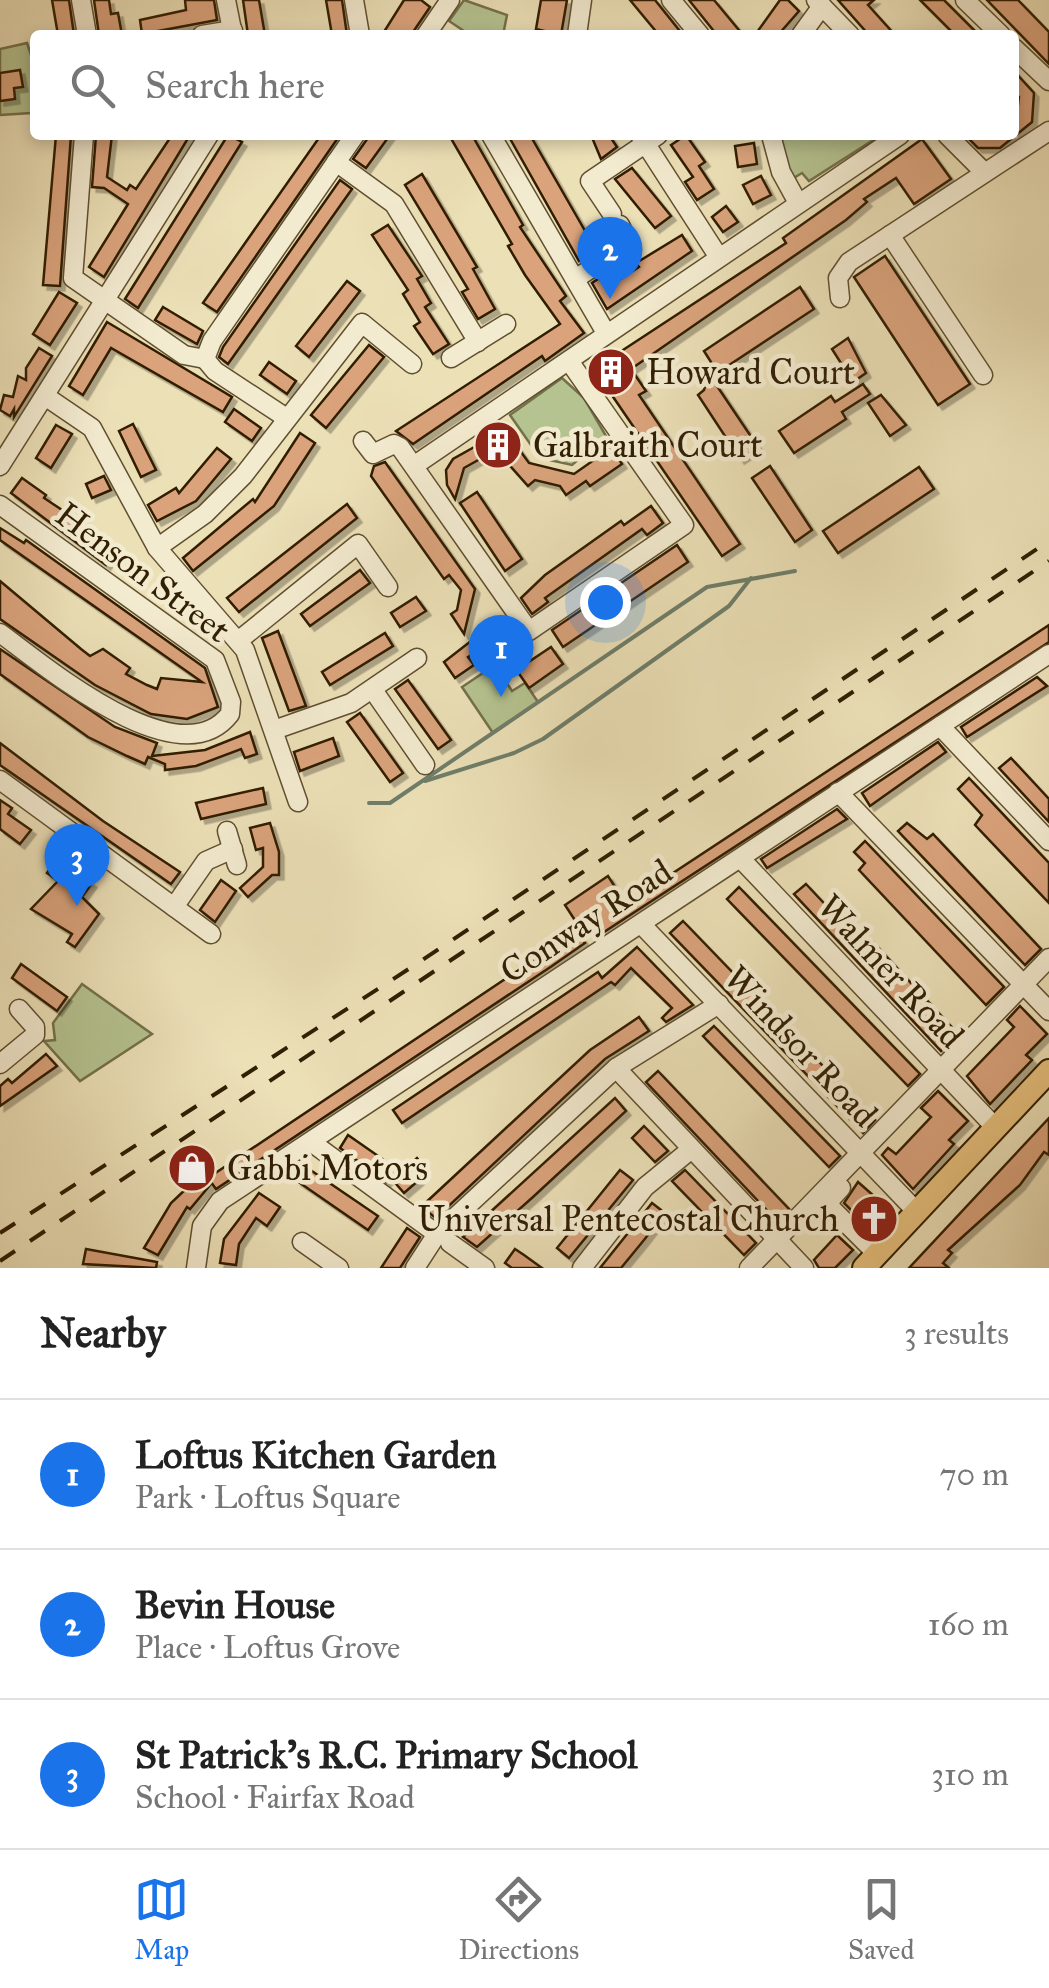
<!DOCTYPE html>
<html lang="en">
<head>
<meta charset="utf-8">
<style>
	:root { --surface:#fff; --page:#f2f2f2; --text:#222; --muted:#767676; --line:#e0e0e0; --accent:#1a73e8 }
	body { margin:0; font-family:"IM FELL Great Primer",serif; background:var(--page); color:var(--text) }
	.you { position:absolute; left:605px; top:602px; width:35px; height:35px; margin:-25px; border:8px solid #fff; border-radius:50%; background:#1a73e8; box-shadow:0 0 0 15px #1a73e833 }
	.badge { display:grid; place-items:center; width:65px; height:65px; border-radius:50%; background:var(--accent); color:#fff; font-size:32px; font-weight:700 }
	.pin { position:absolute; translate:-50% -82px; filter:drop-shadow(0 2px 5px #0008) }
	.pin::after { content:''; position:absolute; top:52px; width:35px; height:30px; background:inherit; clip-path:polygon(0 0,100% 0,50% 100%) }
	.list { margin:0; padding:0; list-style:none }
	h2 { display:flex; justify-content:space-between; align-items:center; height:130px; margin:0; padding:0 40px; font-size:42px }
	h2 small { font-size:32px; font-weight:400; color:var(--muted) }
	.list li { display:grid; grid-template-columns:65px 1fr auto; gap:30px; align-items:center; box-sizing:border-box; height:150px; padding:0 40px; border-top:2px solid var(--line) }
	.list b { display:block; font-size:38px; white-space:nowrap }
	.list p { margin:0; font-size:32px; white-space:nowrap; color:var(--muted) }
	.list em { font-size:32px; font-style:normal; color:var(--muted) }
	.icon { flex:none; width:55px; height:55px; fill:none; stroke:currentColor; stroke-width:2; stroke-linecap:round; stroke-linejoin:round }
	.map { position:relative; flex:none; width:1049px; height:1268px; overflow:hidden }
	.search { position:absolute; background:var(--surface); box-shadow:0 5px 15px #0003; left:30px; right:30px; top:30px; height:110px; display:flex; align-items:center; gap:25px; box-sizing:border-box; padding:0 35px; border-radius:10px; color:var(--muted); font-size:38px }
	.sheet { height:580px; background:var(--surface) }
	nav { display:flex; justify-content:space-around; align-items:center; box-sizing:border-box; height:140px; border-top:2px solid var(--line); background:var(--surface); font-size:28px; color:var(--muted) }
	nav a { display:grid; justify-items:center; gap:5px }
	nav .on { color:var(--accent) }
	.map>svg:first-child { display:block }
	.green { fill:#b5c390; stroke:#73714a; stroke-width:2.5 }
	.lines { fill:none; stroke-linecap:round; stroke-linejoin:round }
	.stream { stroke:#6f7e6a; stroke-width:4 }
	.building { fill:#daa37b; stroke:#311f03; stroke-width:2.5; filter:url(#shadow) }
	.minor-casing { stroke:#604f30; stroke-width:21 }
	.major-casing { stroke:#311f03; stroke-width:26 }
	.minor { stroke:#f3ebd0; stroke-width:18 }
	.major { stroke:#e6c07c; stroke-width:22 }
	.rail { stroke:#311f03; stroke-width:4; stroke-dasharray:18 18; stroke-linecap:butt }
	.labels { text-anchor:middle; stroke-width:9; stroke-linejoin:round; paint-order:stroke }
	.poi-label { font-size:35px; fill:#311f03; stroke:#f3ebd0; text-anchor:start }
	.street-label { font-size:35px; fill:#311f03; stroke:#f3ebd0 }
</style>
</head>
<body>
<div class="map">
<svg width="1049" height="1268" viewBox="0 0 1049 1268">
	<defs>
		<filter id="shadow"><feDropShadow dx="4.5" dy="4.5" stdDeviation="0" flood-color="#0004"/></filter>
	</defs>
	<rect width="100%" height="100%" fill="#ece0b7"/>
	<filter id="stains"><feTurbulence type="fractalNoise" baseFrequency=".002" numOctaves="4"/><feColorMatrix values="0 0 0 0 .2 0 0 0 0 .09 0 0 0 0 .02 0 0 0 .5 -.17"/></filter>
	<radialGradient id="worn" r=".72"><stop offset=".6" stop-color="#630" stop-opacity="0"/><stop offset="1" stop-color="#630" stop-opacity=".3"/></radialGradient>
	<g class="green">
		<polygon points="464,0 507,15 503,35 470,35 449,21"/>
		<polygon points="27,43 35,67 31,113 0,115 0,49"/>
		<polygon points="779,135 881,135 809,181 802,173 792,179"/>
		<polygon points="562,378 584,398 606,436 572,465 540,458 510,415"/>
		<polygon points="495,665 512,691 525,683 538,702 493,733 462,687"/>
		<polygon points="82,984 152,1034 80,1081 44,1041 55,1040 53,1023"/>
	</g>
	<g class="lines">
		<g class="stream">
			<polyline points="425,781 514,753 543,739 729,606 751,578"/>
			<polyline points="369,803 390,803 707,587 795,571"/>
		</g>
	</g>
	<g class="building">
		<polygon points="52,0 69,0 74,35 58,35"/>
		<polygon points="94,0 109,0 111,14 118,13 122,35 99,35"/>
		<polygon points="185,0 214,0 217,20 142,34 140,20 186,10"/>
		<polygon points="243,0 259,0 265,35 248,35"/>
		<polygon points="326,0 342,0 347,35 332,35"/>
		<polygon points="404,0 421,0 430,7 411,35 382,35"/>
		<polygon points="541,0 567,0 561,35 536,29"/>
		<polygon points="630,0 655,0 683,35 659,35"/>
		<polygon points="689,0 714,0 743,35 717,35"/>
		<polygon points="780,0 788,0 799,11 778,35 755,35"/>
		<polygon points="838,0 874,0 868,5 895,35 869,35"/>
		<polygon points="920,0 944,0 979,35 955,35"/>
		<polygon points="987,0 1018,0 1049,32 1049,64"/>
		<polygon points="20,70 23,87 14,88 15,99 0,101 0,73"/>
		<polygon points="1014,71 1034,93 1032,122 1000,148 978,148 965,135 1014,135 1019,97 1014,92"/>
		<polygon points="56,135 71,135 60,286 43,285"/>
		<polygon points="96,135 112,135 107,177 127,190 130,185 136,189 172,135 190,135 104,277 89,267 128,204 104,188 92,187"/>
		<polygon points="228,135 242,142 138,308 125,299"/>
		<polygon points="321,135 340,135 217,312 203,303"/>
		<polygon points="370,135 390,135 366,168 353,159"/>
		<polygon points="449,135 472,135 523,225 520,227 566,296 560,301 584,333 545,361 542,356 413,444 396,431 560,324 525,275 508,246 512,244"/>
		<polygon points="508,135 530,135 596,250 579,261"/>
		<polygon points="591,135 609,135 617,147 601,159"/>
		<polygon points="686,135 705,162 699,166 714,189 697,200 685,182 693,177 671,145"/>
		<polygon points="922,139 951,179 914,204 896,178 864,199 867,202 846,220 631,369 646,391 639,395 740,544 722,556 594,369 786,243 783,238"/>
		<polygon points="754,143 757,164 738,167 735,146"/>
		<polygon points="632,168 671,216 655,228 615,179"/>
		<polygon points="422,174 477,267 473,269 495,309 478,319 462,292 468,289 405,185"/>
		<polygon points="761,176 771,195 753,204 743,185"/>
		<polygon points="340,180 352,189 228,364 219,357 223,347"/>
		<polygon points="726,206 738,222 723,232 712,217"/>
		<polygon points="388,225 422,276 417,279 431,303 425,307 449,344 433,354 414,326 420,322 403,294 408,290 372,235"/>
		<polygon points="682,235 692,251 607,309 592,283 607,273 614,283 639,267 636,263"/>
		<polygon points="885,256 970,384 938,405 854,277"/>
		<polygon points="347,281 360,291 309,357 296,346"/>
		<polygon points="800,287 814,309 711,377 758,447 740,459 698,395 704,390 711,362 704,351"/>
		<polygon points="59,292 77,303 50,345 33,334"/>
		<polygon points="163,307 203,331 197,344 155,320"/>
		<polygon points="107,322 232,397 223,412 111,348 83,395 69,386"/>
		<polygon points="848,338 866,373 853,382 832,349"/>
		<polygon points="369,345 384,357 326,428 311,415"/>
		<polygon points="39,348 52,356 14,417 14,409 10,416 0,410 4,395 13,397 18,376 26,380 26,368"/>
		<polygon points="269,362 296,381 287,394 260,375"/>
		<polygon points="863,384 870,394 842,412 846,419 794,453 779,431 831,396 835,402"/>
		<polygon points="881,395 906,425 890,436 868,403"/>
		<polygon points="234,409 261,428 252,441 225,422"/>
		<polygon points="500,423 529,463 574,474 611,448 622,464 590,486 586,481 566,495 560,486 535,480 528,486 496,450 464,468 455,499 447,485 446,470 453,459 485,441 481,436"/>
		<polygon points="133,424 156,470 141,477 119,431"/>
		<polygon points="56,425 72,434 51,468 36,458"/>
		<polygon points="300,433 315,443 274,506 193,571 183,558 253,499 255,502"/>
		<polygon points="217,448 231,459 196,501 157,521 148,505 176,488 179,493"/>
		<polygon points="385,462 475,589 464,634 451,614 457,610 461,590 449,575 444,579 371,476 374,466"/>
		<polygon points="770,466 812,530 795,542 752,478"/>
		<polygon points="919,467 934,489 838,553 823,531"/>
		<polygon points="104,476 111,490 92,498 86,484"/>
		<polygon points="22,478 46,495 44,498 118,547 106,565 11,493"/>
		<polygon points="477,492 522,559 505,571 460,503"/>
		<polygon points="347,504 357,518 239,612 227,598"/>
		<polygon points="651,506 663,523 647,535 642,529 545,598 548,602 532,614 521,598 545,575 621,521 624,525"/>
		<polygon points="0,528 24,543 26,540 205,668 218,707 187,719 151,714 95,685 0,619 0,581 81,649 90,656 103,649 130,668 126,674 147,685 157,689 161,678 202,682 0,540"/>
		<polygon points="677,545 688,562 563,647 552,630"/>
		<polygon points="360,570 370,583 310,626 301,614"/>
		<polygon points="416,597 426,611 400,627 391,613"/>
		<polygon points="1049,625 1049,642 604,932 597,921 582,931 565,905 608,876 626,904"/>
		<polygon points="278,631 306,706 289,711 262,638"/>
		<polygon points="385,633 393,646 330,685 322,672"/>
		<polygon points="480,634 508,637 527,663 551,647 563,664 529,688 506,655 485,646 468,657 474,665 455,678 444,662"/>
		<polygon points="0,649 115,727 157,743 152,756 205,750 250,732 257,754 245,758 241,749 196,766 165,770 165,764 148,757 145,764 127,756 88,737 0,674"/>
		<polygon points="1037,677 1047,686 967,737 961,727"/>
		<polygon points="408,680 451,740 438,749 395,689"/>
		<polygon points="360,713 403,773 390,782 347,722"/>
		<polygon points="333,738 339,756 300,771 294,752"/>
		<polygon points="938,742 946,752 870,806 862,793"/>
		<polygon points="0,743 103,821 180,872 171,884 0,765"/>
		<polygon points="1011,758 1049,799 1049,822 999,768"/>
		<polygon points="969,778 1049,863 1049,903 975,825 982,815 958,789"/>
		<polygon points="263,788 266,804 201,819 196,803"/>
		<polygon points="0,800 12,808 8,814 31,830 20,844 0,829"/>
		<polygon points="837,809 847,819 767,868 761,859"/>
		<polygon points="270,823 279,852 279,875 272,875 248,897 240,888 263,867 263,848 256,850 250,828"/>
		<polygon points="907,823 927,839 933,834 1041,949 1025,965 898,831"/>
		<polygon points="865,841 1004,987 986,1005 859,870 865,863 854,852"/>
		<polygon points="56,860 92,883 82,897 99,914 75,947 67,942 72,934 31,909 58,881 47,873"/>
		<polygon points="221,880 236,891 215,922 200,910"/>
		<polygon points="806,884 866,948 873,942 958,1034 941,1051 794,894"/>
		<polygon points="739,887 920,1074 908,1086 727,899"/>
		<polygon points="683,921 875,1120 863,1133 670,933"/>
		<polygon points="577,931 585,943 552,966 216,1189 208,1178"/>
		<polygon points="637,947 693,1005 666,1022 662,1018 672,1008 631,968 615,985 611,982 402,1123 393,1110 598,972 602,978"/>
		<polygon points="21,964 67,997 57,1011 12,978"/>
		<polygon points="1020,1006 1047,1034 1026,1055 1032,1060 990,1104 967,1076 1014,1027 1007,1020"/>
		<polygon points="639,1017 649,1031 605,1059 436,1218 421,1207 590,1050"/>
		<polygon points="714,1026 840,1156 829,1167 703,1036"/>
		<polygon points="46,1054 57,1066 0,1106 0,1086 8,1079 12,1083"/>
		<polygon points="658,1071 789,1209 777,1221 646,1082"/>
		<polygon points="938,1091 968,1121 949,1140 954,1144 913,1189 882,1155 888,1148 896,1154 931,1117 921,1108"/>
		<polygon points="615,1098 626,1111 533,1197 477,1247 463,1237"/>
		<polygon points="1049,1118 1049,1155 1044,1152 1020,1185 948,1250 952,1253 943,1263 949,1268 909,1268"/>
		<polygon points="644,1126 668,1151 655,1162 632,1138"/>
		<polygon points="348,1135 401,1172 417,1158 424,1167 415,1175 419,1180 404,1193 390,1177 386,1182 340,1148"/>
		<polygon points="191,1153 211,1184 190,1209 187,1207 158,1255 144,1248 171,1203 188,1187 172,1166"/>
		<polygon points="306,1167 378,1216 368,1230 297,1181"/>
		<polygon points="620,1170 633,1180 569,1258 557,1248"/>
		<polygon points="685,1170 756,1243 744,1255 672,1181"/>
		<polygon points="858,1182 891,1211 872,1231 844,1203"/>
		<polygon points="259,1193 280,1207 267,1226 256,1218 239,1244 236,1265 220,1263 224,1239"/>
		<polygon points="652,1203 665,1213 644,1240 621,1268 600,1268"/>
		<polygon points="407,1228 420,1237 400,1268 381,1268"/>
		<polygon points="837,1235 853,1250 835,1268 819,1268 814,1260"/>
		<polygon points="86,1249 157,1262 156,1268 83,1264"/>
		<polygon points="515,1249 524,1255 542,1268 512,1268 505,1263"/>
	</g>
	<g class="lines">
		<g class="minor-casing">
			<g id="minor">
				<polyline points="81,0 87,35"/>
				<polyline points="226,0 233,35"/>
				<polyline points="354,0 360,35"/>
				<polyline points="671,0 700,35"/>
				<polyline points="816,0 850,35"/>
				<polyline points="965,0 1001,35"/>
				<polyline points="202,35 233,30"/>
				<polyline points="426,35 450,0"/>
				<polyline points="577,35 582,0"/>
				<polyline points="801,35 822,6"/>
				<polyline points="1014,48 1049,81"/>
				<polyline points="84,135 73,278 184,355 205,359"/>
				<polyline points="491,135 606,333"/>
				<polyline points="640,135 718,256"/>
				<polyline points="771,135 781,172 798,203"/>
				<polyline points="947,135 984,172"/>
				<polyline points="336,162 394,204 478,342"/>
				<polyline points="612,214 590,181 658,135"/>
				<polyline points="890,235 983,375"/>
				<polyline points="575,279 629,244 620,225"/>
				<polyline points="840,298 838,278 849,262 1049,131"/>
				<polyline points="451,358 506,324"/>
				<polyline points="205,359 212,341 355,135"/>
				<polyline points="205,359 215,371 285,417"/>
				<polyline points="45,396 92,428 157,548 245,650 298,802"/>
				<polyline points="363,441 373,454 394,444 400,447 529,631 684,525 569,361"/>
				<polyline points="415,465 900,135"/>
				<polyline points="0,466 209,135"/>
				<path d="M 0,505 L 215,660 L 231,702 L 230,714 C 179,780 44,665 0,633"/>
				<polyline points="157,548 205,514 243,476 362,323 412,364"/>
				<polyline points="238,641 358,544 388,587"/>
				<polyline points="373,690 425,765"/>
				<polyline points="940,726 1049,841"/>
				<polyline points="274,730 351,703 417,658"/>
				<polyline points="0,780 211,934"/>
				<polyline points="838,792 1049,1011"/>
				<polyline points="227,831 237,865"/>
				<polyline points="741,859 995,1127"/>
				<polyline points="174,907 206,861 233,849"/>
				<polyline points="641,924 916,1211"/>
				<polyline points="0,1064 35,1035 35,1027 19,1009"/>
				<polyline points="616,1068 804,1268"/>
				<polyline points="311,1142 437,1234"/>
				<polyline points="841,1188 830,1200 831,1208 877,1254"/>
				<polyline points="302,1242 339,1268"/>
				<polyline points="450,1243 485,1268"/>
				<polyline points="196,1268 202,1226 220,1201 1049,654"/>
				<polyline points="415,1268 437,1234 616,1068 719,1004"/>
				<polyline points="582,1268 645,1187 689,1151"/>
				<polyline points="749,1268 1049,958"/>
			</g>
		</g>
		<g class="major-casing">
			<polyline id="major" points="864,1268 1049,1071"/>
		</g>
		<use href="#minor" class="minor"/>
		<use href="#major" class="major"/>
		<g class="rail">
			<polyline points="0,1233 418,963 1049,541"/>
			<polyline points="0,1261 1049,561"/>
		</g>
	</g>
	<defs>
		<g id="building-disc" transform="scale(2.5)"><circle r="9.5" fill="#8f2418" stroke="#f3ebd0"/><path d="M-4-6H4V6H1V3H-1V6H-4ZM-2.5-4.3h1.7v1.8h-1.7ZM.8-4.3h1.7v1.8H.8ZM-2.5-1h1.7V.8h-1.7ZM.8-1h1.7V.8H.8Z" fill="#fff"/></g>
		<g id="shop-disc" transform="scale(2.5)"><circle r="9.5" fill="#8f2418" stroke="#f3ebd0"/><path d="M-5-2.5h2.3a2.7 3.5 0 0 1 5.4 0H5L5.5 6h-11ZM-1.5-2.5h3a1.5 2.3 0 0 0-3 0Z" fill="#fff"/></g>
		<g id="church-disc" transform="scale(2.5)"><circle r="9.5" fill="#8f2418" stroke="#f3ebd0"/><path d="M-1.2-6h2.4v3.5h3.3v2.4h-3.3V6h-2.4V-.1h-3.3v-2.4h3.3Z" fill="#fff"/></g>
	</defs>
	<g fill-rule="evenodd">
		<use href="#building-disc" x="611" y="372"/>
		<use href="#building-disc" x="498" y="445"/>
		<use href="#shop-disc" x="192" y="1168"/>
		<use href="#church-disc" x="874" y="1219"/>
	</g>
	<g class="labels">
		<g class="poi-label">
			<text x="646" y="384">Howard Court</text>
			<text x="533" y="457">Galbraith Court</text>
			<text x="227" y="1180">Gabbi Motors</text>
			<text x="839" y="1231" text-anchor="end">Universal Pentecostal Church</text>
		</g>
		<g class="street-label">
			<text transform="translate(143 572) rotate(37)" y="12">Henson Street</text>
			<text transform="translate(586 921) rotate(-33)" y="12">Conway Road</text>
			<text transform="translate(891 971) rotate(47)" y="12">Walmer Road</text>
			<text transform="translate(801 1046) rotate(47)" y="12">Windsor Road</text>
		</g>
	</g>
	<rect width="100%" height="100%" filter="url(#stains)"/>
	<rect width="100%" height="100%" fill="url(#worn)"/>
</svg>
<div class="you"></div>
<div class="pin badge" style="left:501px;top:697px">1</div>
<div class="pin badge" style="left:610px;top:299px">2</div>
<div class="pin badge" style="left:77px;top:906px">3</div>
<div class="search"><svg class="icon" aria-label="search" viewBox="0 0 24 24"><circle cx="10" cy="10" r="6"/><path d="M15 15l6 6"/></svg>Search here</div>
</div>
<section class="sheet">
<h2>Nearby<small>3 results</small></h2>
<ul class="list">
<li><span class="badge">1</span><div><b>Loftus Kitchen Garden</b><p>Park · Loftus Square</p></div><em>70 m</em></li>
<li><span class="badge">2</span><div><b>Bevin House</b><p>Place · Loftus Grove</p></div><em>160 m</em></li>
<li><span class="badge">3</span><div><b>St Patrick's R.C. Primary School</b><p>School · Fairfax Road</p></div><em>310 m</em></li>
</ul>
</section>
<nav>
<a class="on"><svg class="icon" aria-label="map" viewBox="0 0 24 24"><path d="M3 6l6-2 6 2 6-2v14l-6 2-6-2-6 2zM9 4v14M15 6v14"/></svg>Map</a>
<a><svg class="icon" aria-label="directions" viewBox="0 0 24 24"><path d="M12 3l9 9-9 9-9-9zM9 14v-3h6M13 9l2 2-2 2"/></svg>Directions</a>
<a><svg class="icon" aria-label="saved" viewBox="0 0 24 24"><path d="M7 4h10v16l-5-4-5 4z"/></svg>Saved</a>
</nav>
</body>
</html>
